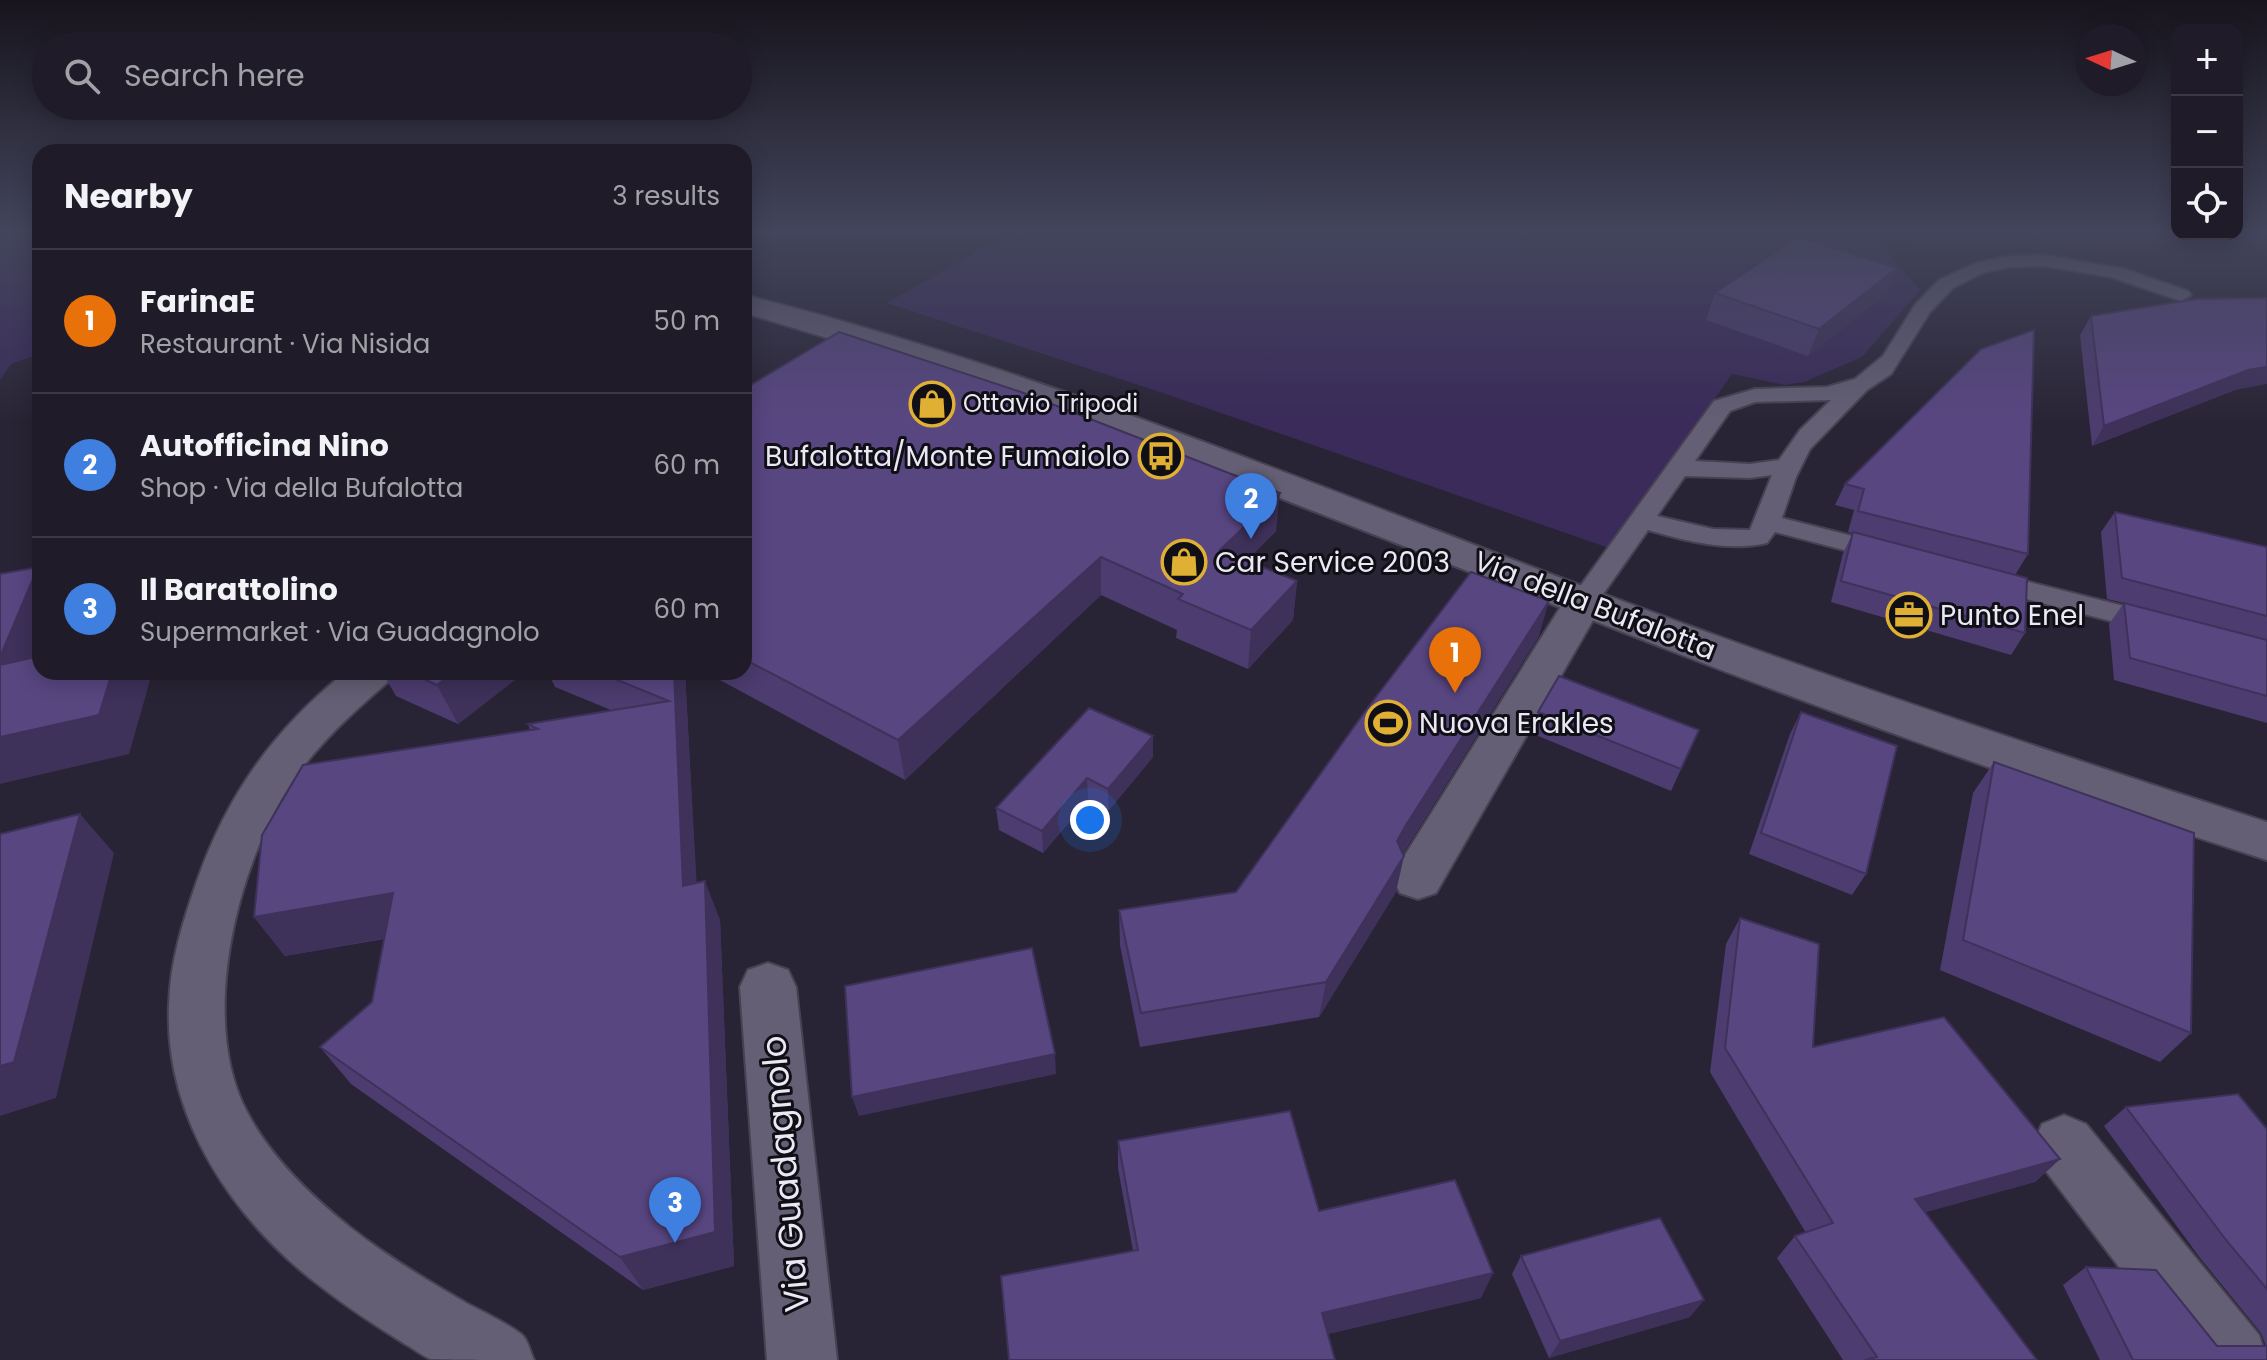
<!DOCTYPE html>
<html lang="en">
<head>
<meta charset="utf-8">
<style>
	:root { --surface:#1f1b28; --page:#272430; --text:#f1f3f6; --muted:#a1a1a8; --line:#3c3945; --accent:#db2777 }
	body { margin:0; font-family:Poppins,sans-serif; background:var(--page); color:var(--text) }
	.controls { position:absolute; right:24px; top:24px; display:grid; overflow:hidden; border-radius:16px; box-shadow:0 4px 20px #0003 }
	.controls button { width:72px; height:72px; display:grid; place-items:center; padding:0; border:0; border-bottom:2px solid var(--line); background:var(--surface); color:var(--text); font:40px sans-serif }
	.compass { position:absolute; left:2075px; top:24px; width:72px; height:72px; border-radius:50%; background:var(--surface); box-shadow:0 4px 20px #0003; rotate:274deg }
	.you { position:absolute; left:1090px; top:820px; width:28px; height:28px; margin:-20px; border:6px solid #fff; border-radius:50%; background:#1a73e8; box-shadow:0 0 0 12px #1a73e833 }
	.badge { display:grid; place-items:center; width:52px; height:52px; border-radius:50%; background:var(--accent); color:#fff; font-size:26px; font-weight:700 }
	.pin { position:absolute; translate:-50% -66px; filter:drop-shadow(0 2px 4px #0008) }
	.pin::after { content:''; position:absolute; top:42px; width:28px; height:24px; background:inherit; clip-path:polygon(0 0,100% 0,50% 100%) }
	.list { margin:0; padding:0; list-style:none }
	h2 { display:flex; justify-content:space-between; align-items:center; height:104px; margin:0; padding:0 32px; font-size:34px }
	h2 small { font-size:26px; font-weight:400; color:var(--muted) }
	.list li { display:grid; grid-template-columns:52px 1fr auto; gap:24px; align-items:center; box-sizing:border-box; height:144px; padding:0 32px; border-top:2px solid var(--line) }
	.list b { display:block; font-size:30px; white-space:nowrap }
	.list p { margin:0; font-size:26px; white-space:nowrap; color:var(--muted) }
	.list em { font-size:26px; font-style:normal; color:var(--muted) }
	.icon { flex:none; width:44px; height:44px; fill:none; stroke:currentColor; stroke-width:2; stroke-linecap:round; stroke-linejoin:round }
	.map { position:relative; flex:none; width:2267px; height:1360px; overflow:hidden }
	.search { position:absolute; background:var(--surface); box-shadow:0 4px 20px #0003; left:32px; top:32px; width:720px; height:88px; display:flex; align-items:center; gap:20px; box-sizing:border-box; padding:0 28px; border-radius:44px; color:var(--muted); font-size:30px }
	.panel { position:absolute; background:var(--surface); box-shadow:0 4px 20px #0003; left:32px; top:144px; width:720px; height:536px; border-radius:24px }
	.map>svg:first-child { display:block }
	.green { fill:#3a2b5a }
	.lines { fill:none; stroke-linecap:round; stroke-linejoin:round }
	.lane-casing { stroke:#464251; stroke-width:4 }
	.street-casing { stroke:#464251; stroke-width:4 }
	.secondary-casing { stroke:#464251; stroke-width:4 }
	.lane { fill:#645f74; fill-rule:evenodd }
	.street { fill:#645f74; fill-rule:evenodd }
	.secondary { fill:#645f74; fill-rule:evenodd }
	.wall { fill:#4c3c6f }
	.shaded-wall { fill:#3e315a }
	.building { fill:#584681; stroke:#3e315a; stroke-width:2 }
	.labels { text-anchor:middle; stroke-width:6; stroke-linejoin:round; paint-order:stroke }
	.far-poi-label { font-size:24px; fill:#eae8f4; stroke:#110f16; text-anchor:start }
	.poi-label { font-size:28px; fill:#eae8f4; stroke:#110f16; text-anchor:start }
	.street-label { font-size:28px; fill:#eae8f4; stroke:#110f16 }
	.near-street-label { font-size:34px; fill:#eae8f4; stroke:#110f16 }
</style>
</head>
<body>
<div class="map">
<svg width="2267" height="1360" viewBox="0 0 2267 1360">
	<rect width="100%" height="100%" fill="#292435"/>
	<g class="green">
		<polygon points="0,231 40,231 40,354 11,364 0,380"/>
		<polygon points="1093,231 2177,231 2177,234 2267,231 2267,245 1878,241 1920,290 1862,357 1804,382 1785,385 1732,374 1609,548 1169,395 887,303 1010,233"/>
	</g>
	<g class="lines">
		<g class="lane-casing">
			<g id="lane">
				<path d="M 2044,255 L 2124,269 L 2188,291 L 2191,295 L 2181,301 L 2111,277 L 2044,266 L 2009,267 L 1982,273 L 1953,288 L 1930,312 L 1891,374 L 1867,390 L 1810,449 L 1796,477 L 1782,518 L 1895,547 L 1899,553 L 1895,559 L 1886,561 L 1775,532 L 1767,543 C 1728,552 1686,541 1648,530 L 1594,607 L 1584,610 L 1574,607 L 1570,601 L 1574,595 L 1714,401 L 1755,389 L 1827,387 L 1855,379 L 1883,356 L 1915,305 L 1939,280 L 1976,263 L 2009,256 ZM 1831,400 L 1800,430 L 1779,460 L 1750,464 L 1695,461 L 1730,411 L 1755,402 ZM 1772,475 L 1750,530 L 1713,529 L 1657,516 L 1685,476 L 1750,478 Z"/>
				<polygon points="1986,571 2167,617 2171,624 2167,631 2157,633 1976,586 1972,580 1976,574"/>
			</g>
		</g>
		<g class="street-casing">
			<g id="street">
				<polygon points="1584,588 1598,592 1604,601 1436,893 1418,899 1400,893 1392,878 1400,863 1570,592"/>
				<path d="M 345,672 L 395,672 L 388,682 C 353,712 318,744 292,782 C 237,865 198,1020 247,1112 C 271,1158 311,1196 351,1228 C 388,1257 428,1281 468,1304 C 485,1313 505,1322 521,1334 C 528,1339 530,1352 534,1360 C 513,1360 446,1360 431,1359 C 422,1356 413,1348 405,1344 C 376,1326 347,1307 320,1286 C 233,1220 164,1118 169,1005 C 170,962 183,921 197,881 C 228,793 273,731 345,672 Z"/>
				<polygon points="768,963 788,970 796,987 837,1360 767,1360 740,987 748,970"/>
				<polygon points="2064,1115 2086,1124 2259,1335 2267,1360 2190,1360 2042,1166 2033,1145 2042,1124"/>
			</g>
		</g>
		<g class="secondary-casing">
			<path id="secondary" d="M 744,295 C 1032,367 1308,483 1585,587 C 1810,672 2038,748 2267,822 L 2267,860 C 2066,796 1866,726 1669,650 C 1362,531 1060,405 744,313 Z"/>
		</g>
		<use href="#lane" class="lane"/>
		<use href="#street" class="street"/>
		<use href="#secondary" class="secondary"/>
	</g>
	<g class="wall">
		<polygon points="1897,268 1886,294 1808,356 1706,320 1715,293"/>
		<polygon points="2091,316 2235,390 2092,446 2080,335"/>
		<polygon points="1981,349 2028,554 2015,575 2025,633 2011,655 1831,602 1843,553 1853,533 1848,532 1854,510 1835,505 1845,484"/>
		<polygon points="744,389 1276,531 1246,561 1297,581 1293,620 1248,669 1176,638 1177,630 1101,595 905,780 705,672 744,672"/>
		<polygon points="2115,512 2267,547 2267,723 2114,680 2109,624 2124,603 2107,599 2101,532"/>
		<polygon points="1539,636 1403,853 1396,892 1319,1017 1140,1047 1120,945 1119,910 1236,892"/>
		<polygon points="382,672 525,672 458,724 396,696"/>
		<polygon points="548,672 685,672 696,883 720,920 734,1266 643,1290 351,1084 320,1047 372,1002 384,939 285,956 254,917 530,730 528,724 611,710 555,687"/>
		<polygon points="1538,712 1699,730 1671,791 1531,733"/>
		<polygon points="1801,712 1866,874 1852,895 1749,854 1790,734"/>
		<polygon points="1153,757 1109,810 1088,800 1043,853 999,830 996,808"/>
		<polygon points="1994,762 2191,1033 2160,1062 1940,970 1973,793"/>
		<polygon points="1740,918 1813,1047 2060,1159 2035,1182 1925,1212 2037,1360 1843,1360 1777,1258 1795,1236 1806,1233 1710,1072 1726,944"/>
		<polygon points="2126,1107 2267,1129 2267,1360 2100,1360 2063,1285 2086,1267 2217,1346 2266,1346 2261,1333 2200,1258 2104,1126"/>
		<polygon points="1118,1141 1319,1211 1481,1298 1328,1334 1133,1251 1118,1168"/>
		<polygon points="1521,1256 1690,1317 1549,1358 1512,1274"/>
	</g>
	<g class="shaded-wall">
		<polygon points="1897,268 1886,294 1808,356 1819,329"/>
		<polygon points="2267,367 2267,384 2235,390 2092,446 2104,426 2248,370"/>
		<polygon points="1280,493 1276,531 1218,589 1220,550"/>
		<polygon points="1101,557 1101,595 905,780 898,740"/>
		<polygon points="38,567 40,570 40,672 0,670 0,657"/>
		<polygon points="1297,581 1293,620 1248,669 1251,630"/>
		<polygon points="1549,601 1539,636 1397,861 1397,841 1406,825"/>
		<polygon points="112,672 147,672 151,677 129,754 0,784 0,737"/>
		<polygon points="454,672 525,672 458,724 437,685"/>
		<polygon points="674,672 685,672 699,925 683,886"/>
		<polygon points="1153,736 1153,757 1109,810 1108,789"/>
		<polygon points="1087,778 1088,800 1043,853 1042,831"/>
		<polygon points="80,814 114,853 56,1098 0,1116 0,1066"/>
		<polygon points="1404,856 1396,892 1319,1017 1326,982"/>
		<polygon points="705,881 720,920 734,1266 643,1290 620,1257"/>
		<polygon points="393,893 419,932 285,956 254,917"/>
		<polygon points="1055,1054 1056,1074 859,1116 852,1097"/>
		<polygon points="2060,1159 2035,1182 1894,1221 1915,1199"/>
		<polygon points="1493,1273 1481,1298 1315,1337 1322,1313"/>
		<polygon points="1704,1300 1690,1317 1549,1358 1560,1341"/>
	</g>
	<g class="building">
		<polygon points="1798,237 1897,268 1819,329 1715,293"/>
		<polygon points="2267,298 2267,367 2248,370 2104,426 2091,316 2196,299"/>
		<polygon points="2034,330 2028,554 1858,511 1864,489 1845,484 1981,349"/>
		<polygon points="839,332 1021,392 1280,493 1220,550 1297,581 1251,630 1178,599 1183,594 1101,557 898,740 744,659 744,389"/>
		<polygon points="2115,512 2267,547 2267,616 2122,578"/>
		<polygon points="1853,532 2027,578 2025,633 1841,581"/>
		<polygon points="38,567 0,657 0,574"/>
		<polygon points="1471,572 1549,601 1406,825 1397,841 1404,856 1326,982 1141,1013 1119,910 1236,892 1366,710"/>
		<polygon points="2124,603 2267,640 2267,696 2130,658"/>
		<polygon points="40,656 40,672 112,672 99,715 0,737 0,665"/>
		<polygon points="408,672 454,672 437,685"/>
		<polygon points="598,672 674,672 683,886 705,881 715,1232 620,1257 320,1047 372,1002 393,893 254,917 262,835 303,765 538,729 528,724 669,701"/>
		<polygon points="1559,676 1699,730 1681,769 1538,712"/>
		<polygon points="1089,708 1153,736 1108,789 1087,778 1042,831 996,808"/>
		<polygon points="1801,712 1897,746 1866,874 1761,833"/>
		<polygon points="1994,762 2194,833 2191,1033 1963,940"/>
		<polygon points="80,814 14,1062 0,1066 0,834"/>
		<polygon points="1740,918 1819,944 1813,1047 1944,1017 2060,1159 1915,1199 2037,1360 1865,1360 1877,1357 1795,1236 1833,1223 1725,1048"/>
		<polygon points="1032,948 1055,1054 852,1097 845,986"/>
		<polygon points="2238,1094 2267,1129 2267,1289 2226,1240 2126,1107"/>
		<polygon points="1290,1111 1319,1211 1455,1180 1493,1273 1322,1313 1335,1360 1009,1360 1001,1276 1138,1250 1118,1141"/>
		<polygon points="1660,1218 1704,1300 1560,1341 1521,1256"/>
		<polygon points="2086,1267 2156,1270 2217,1346 2267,1346 2267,1360 2133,1360"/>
	</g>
	<linearGradient id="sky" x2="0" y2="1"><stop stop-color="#17141d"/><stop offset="0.55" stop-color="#43455c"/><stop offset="1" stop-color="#43455c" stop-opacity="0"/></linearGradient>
	<rect width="2267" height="422" fill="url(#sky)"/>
	<defs>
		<g id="shop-ring" transform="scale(2.3)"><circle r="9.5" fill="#110f16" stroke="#dfb034" stroke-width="1.5"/><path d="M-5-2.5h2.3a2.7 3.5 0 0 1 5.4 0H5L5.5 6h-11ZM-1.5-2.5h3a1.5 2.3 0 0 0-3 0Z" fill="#dfb034"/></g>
		<g id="bus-ring" transform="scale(2.3)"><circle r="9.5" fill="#110f16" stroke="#dfb034" stroke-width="1.5"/><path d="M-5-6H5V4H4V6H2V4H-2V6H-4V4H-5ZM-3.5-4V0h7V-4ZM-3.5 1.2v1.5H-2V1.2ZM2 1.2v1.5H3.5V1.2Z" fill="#dfb034"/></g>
		<g id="office-ring" transform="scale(2.3)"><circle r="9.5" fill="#110f16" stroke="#dfb034" stroke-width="1.5"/><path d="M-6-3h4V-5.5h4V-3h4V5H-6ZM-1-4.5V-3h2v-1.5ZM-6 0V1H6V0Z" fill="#dfb034"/></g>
		<g id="stadium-ring" transform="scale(2.3)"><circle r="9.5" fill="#110f16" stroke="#dfb034" stroke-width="1.5"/><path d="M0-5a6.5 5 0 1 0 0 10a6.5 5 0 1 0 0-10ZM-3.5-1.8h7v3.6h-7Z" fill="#dfb034"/></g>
	</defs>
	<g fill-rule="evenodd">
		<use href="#shop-ring" x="932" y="404"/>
		<use href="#bus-ring" x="1161" y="456"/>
		<use href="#shop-ring" x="1184" y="562"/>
		<use href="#office-ring" x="1909" y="615"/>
		<use href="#stadium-ring" x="1388" y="723"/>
	</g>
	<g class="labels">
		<g class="far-poi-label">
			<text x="963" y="412">Ottavio Tripodi</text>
		</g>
		<g class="poi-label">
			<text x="1130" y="466" text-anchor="end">Bufalotta/Monte Fumaiolo</text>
			<text x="1215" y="572">Car Service 2003</text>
			<text x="1940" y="625">Punto Enel</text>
			<text x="1419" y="733">Nuova Erakles</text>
		</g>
		<g class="street-label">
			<text transform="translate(1595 605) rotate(21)" y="10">Via della Bufalotta</text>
		</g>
		<g class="near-street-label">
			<text transform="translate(785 1174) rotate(-95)" y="12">Via Guadagnolo</text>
		</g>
	</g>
</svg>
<div class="controls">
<button>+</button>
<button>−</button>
<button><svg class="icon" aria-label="locate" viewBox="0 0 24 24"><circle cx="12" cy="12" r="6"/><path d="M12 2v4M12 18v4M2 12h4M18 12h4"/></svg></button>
</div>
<svg class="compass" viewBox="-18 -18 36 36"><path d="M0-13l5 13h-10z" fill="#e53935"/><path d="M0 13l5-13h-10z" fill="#a1a1a8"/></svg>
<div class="you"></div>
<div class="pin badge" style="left:1455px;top:693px;background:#e8710a">1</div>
<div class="pin badge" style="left:1251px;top:539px;background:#3f7fe0">2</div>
<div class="pin badge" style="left:675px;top:1243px;background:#3f7fe0">3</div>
<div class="search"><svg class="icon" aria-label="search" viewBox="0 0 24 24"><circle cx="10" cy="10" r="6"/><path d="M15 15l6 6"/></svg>Search here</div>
<section class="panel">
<h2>Nearby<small>3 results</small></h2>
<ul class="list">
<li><span class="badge" style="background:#e8710a">1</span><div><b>FarinaE</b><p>Restaurant · Via Nisida</p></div><em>50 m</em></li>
<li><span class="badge" style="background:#3f7fe0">2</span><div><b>Autofficina Nino</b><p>Shop · Via della Bufalotta</p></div><em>60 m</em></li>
<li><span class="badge" style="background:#3f7fe0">3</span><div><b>Il Barattolino</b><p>Supermarket · Via Guadagnolo</p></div><em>60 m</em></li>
</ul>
</section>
</div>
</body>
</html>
